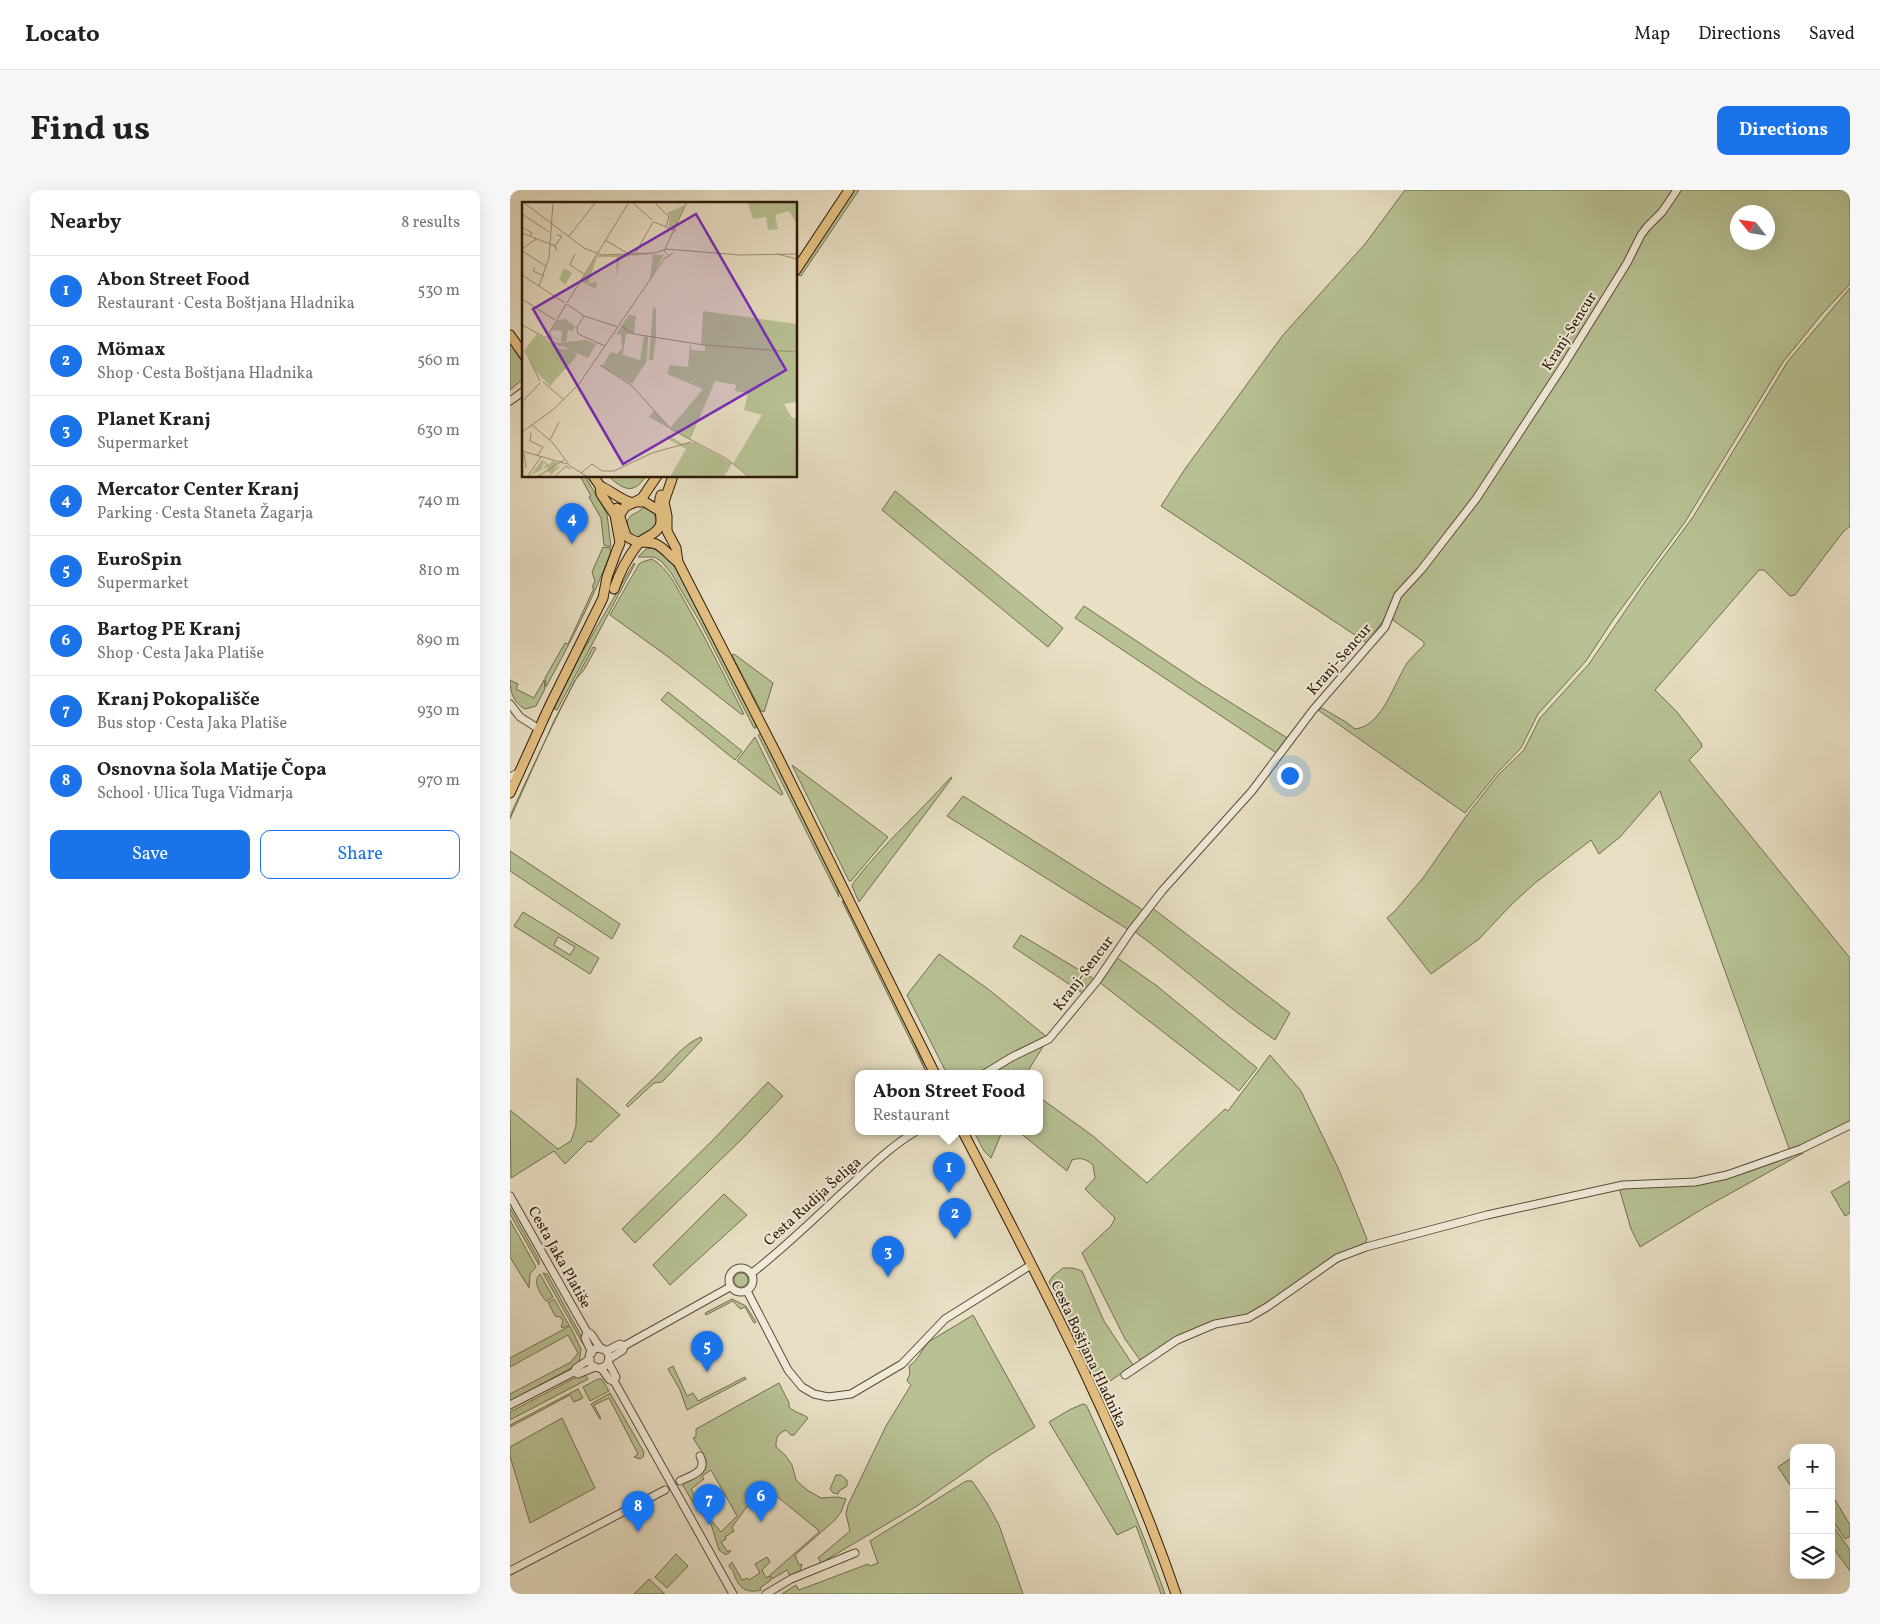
<!DOCTYPE html>
<html lang="en">
<head>
<meta charset="utf-8">
<style>
	:root { --surface:#fff; --page:#f6f6f6; --text:#202124; --muted:#757577; --line:#e0e0e0; --accent:#1a73e8 }
	body { margin:0; font-family:Vollkorn,serif; background:var(--page); color:var(--text) }
	.controls { position:absolute; right:15px; bottom:15px; display:grid; overflow:hidden; border-radius:10px; box-shadow:0 5px 20px #0002 }
	.controls button { width:45px; height:45px; display:grid; place-items:center; padding:0; border:0; border-bottom:1px solid var(--line); background:var(--surface); color:var(--text); font:25px sans-serif }
	.compass { position:absolute; left:1220px; top:15px; width:45px; height:45px; border-radius:50%; background:var(--surface); box-shadow:0 5px 20px #0002; rotate:300deg }
	.you { position:absolute; left:779px; top:585px; width:18px; height:18px; margin:-12px; border:4px solid #fff; border-radius:50%; background:#1a73e8; box-shadow:0 0 0 8px #1a73e833 }
	.badge { display:grid; place-items:center; width:32px; height:32px; border-radius:50%; background:var(--accent); color:#fff; font-size:16px; font-weight:700 }
	.pin { position:absolute; translate:-50% -41px; filter:drop-shadow(0 1px 2px #0008) }
	.pin::after { content:''; position:absolute; top:26px; width:18px; height:15px; background:inherit; clip-path:polygon(0 0,100% 0,50% 100%) }
	.popup { position:absolute; left:345px; top:880px; width:188px; height:65px; box-sizing:border-box; display:grid; place-content:center; border-radius:10px; background:var(--surface); filter:drop-shadow(0 1px 4px #0005); font-size:16px; white-space:nowrap; color:var(--muted) }
	.popup b { font-size:19px; color:var(--text) }
	.popup::after { content:''; position:absolute; left:50%; top:100%; margin-left:-10px; border:10px solid transparent; border-top-color:var(--surface) }
	.list { margin:0; padding:0; list-style:none }
	h2 { display:flex; justify-content:space-between; align-items:center; height:65px; margin:0; padding:0 20px; font-size:21px }
	h2 small { font-size:16px; font-weight:400; color:var(--muted) }
	.list li { display:grid; grid-template-columns:32px 1fr auto; gap:15px; align-items:center; box-sizing:border-box; height:70px; padding:0 20px; border-top:1px solid var(--line) }
	.list b { display:block; font-size:19px; white-space:nowrap }
	.list p { margin:0; font-size:16px; white-space:nowrap; color:var(--muted) }
	.list em { font-size:16px; font-style:normal; color:var(--muted) }
	.actions { display:flex; gap:10px; padding:15px 20px }
	.actions a { flex:1; padding:11px 0; border:1px solid var(--accent); border-radius:10px; text-align:center; font-size:18px; color:var(--accent) }
	.actions .main { background:var(--accent); color:#fff }
	.icon { flex:none; width:28px; height:28px; fill:none; stroke:currentColor; stroke-width:2; stroke-linecap:round; stroke-linejoin:round }
	.map { position:relative; flex:none; width:1340px; height:1404px; overflow:hidden; border-radius:10px }
	header { display:flex; align-items:center; gap:30px; box-sizing:border-box; height:70px; padding:0 25px; background:var(--surface); border-bottom:1px solid var(--line) }
	header strong { font-size:24px }
	nav { display:flex; gap:28px; margin-inline-start:auto; font-size:18px }
	.intro { display:flex; align-items:center; justify-content:space-between; box-sizing:border-box; height:120px; padding:0 30px }
	h1 { margin:0; font-size:35px }
	.button { padding:12px 22px; border-radius:10px; background:var(--accent); color:#fff; font-size:18px; font-weight:700 }
	main { display:flex; gap:30px; padding:0 30px }
	aside { flex:1; background:var(--surface); border-radius:10px; box-shadow:0 5px 20px #0002 }
	.map>svg:first-child { display:block }
	.green { fill:#b7c193; stroke:#726e4e; fill-rule:evenodd }
	.lines { fill:none; stroke-linecap:round; stroke-linejoin:round }
	.minor-casing { stroke:#5c4b38; stroke-width:9 }
	.major-casing { stroke:#2e1a09; stroke-width:11 }
	.minor { stroke:#f0ead9; stroke-width:7 }
	.major { stroke:#e4c082; stroke-width:9 }
	.labels { text-anchor:middle; stroke-width:4; stroke-linejoin:round; paint-order:stroke }
	.street-label { font-size:15px; fill:#2e1a09; stroke:#f0ead9 }
	.inset-road { fill:none; stroke:#9e9079; stroke-width:1 }
	.view { fill:#7b2cbf; fill-opacity:0.15; stroke:#7b2cbf; stroke-width:2.5 }
	.inset-edge { fill:none; stroke:#2e1a09; stroke-width:2.5 }
</style>
</head>
<body>
<header>
<strong>Locato</strong>
<nav><a>Map</a><a>Directions</a><a>Saved</a></nav>
</header>
<div class="intro"><h1>Find us</h1><a class="button">Directions</a></div>
<main>
<aside>
<h2>Nearby<small>8 results</small></h2>
<ul class="list">
<li><span class="badge">1</span><div><b>Abon Street Food</b><p>Restaurant · Cesta Boštjana Hladnika</p></div><em>530 m</em></li>
<li><span class="badge">2</span><div><b>Mömax</b><p>Shop · Cesta Boštjana Hladnika</p></div><em>560 m</em></li>
<li><span class="badge">3</span><div><b>Planet Kranj</b><p>Supermarket</p></div><em>630 m</em></li>
<li><span class="badge">4</span><div><b>Mercator Center Kranj</b><p>Parking · Cesta Staneta Žagarja</p></div><em>740 m</em></li>
<li><span class="badge">5</span><div><b>EuroSpin</b><p>Supermarket</p></div><em>810 m</em></li>
<li><span class="badge">6</span><div><b>Bartog PE Kranj</b><p>Shop · Cesta Jaka Platiše</p></div><em>890 m</em></li>
<li><span class="badge">7</span><div><b>Kranj Pokopališče</b><p>Bus stop · Cesta Jaka Platiše</p></div><em>930 m</em></li>
<li><span class="badge">8</span><div><b>Osnovna šola Matije Čopa</b><p>School · Ulica Tuga Vidmarja</p></div><em>970 m</em></li>
</ul>
<div class="actions"><a class="main">Save</a><a>Share</a></div>
</aside>
<div class="map">
<svg width="1340" height="1404" viewBox="0 0 1340 1404">
	<rect width="100%" height="100%" fill="#e8dfc4"/>
	<filter id="stains"><feTurbulence type="fractalNoise" baseFrequency=".004" numOctaves="4"/><feColorMatrix values="0 0 0 0 .2 0 0 0 0 .09 0 0 0 0 .02 0 0 0 .5 -.17"/></filter>
	<radialGradient id="worn" r=".72"><stop offset=".6" stop-color="#630" stop-opacity="0"/><stop offset="1" stop-color="#630" stop-opacity=".3"/></radialGradient>
	<g class="green">
		<polygon points="344,0 349,0 291,86 288,85"/>
		<path d="M 895,0 L 1340,0 L 1340,94 L 1312,124 L 1273,172 L 1175,332 L 1103,430 L 1076,471 L 1028,524 L 1011,558 L 988,582 L 955,623 L 808,520 L 812,518 L 836,532 L 845,539 C 873,536 884,492 898,472 C 903,466 909,460 914,455 L 914,452 L 880,428 L 875,428 L 857,453 L 651,316 L 675,279 L 773,145 L 855,54 ZM 1228,22 L 1258,22 L 1258,52 L 1228,52 Z"/>
		<polygon points="1340,98 1340,336 1333,342 1285,405 1280,406 1254,380 1249,380 1145,500 1167,522 1191,553 1192,557 1179,570 1340,768 1340,933 1280,961 1150,601 1110,647 1089,664 1081,650 1025,693 1001,715 969,749 921,784 877,728 884,722 913,688 957,625 989,584 1014,560 1030,528 1079,474 1137,389 1183,327 1278,171"/>
		<polygon points="0,152 14,175 14,188 0,200"/>
		<polygon points="70,286 75,286 97,324 101,357 94,355 91,328 79,307 81,306"/>
		<path d="M 98,286 L 136,286 C 123,306 113,299 98,286 Z"/>
		<polygon points="385,301 553,438 538,457 372,320"/>
		<path d="M 135,316 L 144,321 L 146,332 C 144,342 134,341 128,349 L 120,344 C 112,322 124,328 135,316 Z"/>
		<path d="M 93,357 L 100,358 L 101,362 C 83,409 60,453 36,497 L 35,488 L 55,453 L 58,454 L 84,398 L 82,397 L 85,391 L 82,382 Z"/>
		<polygon points="143,358 160,370 166,379 245,531 246,538 244,538 191,434 161,383 151,371 144,367 128,367 136,359"/>
		<path d="M 142,369 C 158,378 166,396 175,412 C 196,448 214,486 234,524 L 231,524 L 157,466 L 100,425 L 129,374 L 132,372 Z"/>
		<polygon points="124,373 125,374 47,520 44,519 70,466"/>
		<polygon points="574,416 691,494 779,549 768,564 565,428"/>
		<path d="M 83,457 L 86,458 L 74,480 L 65,490 L 44,531 L 0,629 L 0,626 C 26,569 53,512 83,457 Z"/>
		<polygon points="224,464 263,493 254,522 251,521 222,465"/>
		<path d="M 0,490 L 8,494 L 6,499 L 24,508 L 34,490 L 35,499 L 26,516 L 15,519 C 3,512 0,502 0,490 Z"/>
		<polygon points="158,502 232,561 225,570 151,510"/>
		<polygon points="250,544 252,546 327,697 329,707 248,545"/>
		<polygon points="245,547 273,604 271,605 227,571"/>
		<polygon points="282,575 378,647 341,691 339,691"/>
		<path d="M 441,587 L 442,588 L 349,712 L 342,696 L 344,692 C 373,654 409,623 441,587 Z"/>
		<polygon points="453,606 633,720 619,740 437,626"/>
		<polygon points="0,661 110,734 102,749 0,681"/>
		<polygon points="332,711 337,715 397,836 417,884"/>
		<path d="M 641,717 L 780,823 L 765,850 C 716,817 672,776 624,741 Z"/>
		<path d="M 13,722 L 89,768 L 80,784 L 4,736 ZM 48,747 L 65,757 L 60,765 L 44,755 Z"/>
		<polygon points="511,745 586,790 574,804 503,757"/>
		<polygon points="429,764 478,799 537,847 471,884 437,884 397,805"/>
		<polygon points="606,767 647,796 747,878 729,901 589,792"/>
		<path d="M 191,847 L 192,850 L 152,892 L 144,893 L 118,917 L 116,915 C 125,905 135,897 144,888 C 158,875 173,854 191,847 Z"/>
		<polygon points="534,855 516,884 477,884 493,873"/>
		<path d="M 760,865 L 791,901 L 829,980 L 857,1049 L 854,1056 L 818,1077 L 758,1120 L 706,1135 L 646,1161 L 630,1170 L 615,1149 L 572,1063 L 601,1036 L 605,1028 L 575,999 L 585,988 L 583,975 C 576,969 571,967 562,970 L 557,981 L 509,942 L 529,942 L 529,907 L 583,946 L 637,993 L 715,919 L 718,921 Z"/>
		<polygon points="67,888 110,925 81,952 78,951 55,974 44,961 1,988 0,920 48,959 61,951 66,936"/>
		<polygon points="258,892 273,906 232,949 125,1053 112,1039 204,949"/>
		<polygon points="464,942 492,942 481,968 474,961"/>
		<polygon points="1289,962 1293,963 1194,1018 1130,1057 1121,1039 1110,1001 1114,996 1137,997 1191,993"/>
		<polygon points="1340,991 1340,1023 1335,1026 1321,1002"/>
		<polygon points="214,1004 237,1025 160,1095 143,1075"/>
		<polygon points="0,1018 29,1070 29,1075 0,1024"/>
		<polygon points="0,1030 26,1077 20,1084 19,1098 0,1067"/>
		<polygon points="553,1078 563,1078 572,1081 594,1131 623,1175 596,1194 590,1195 539,1092 543,1086"/>
		<circle cx="231" cy="1090" r="7"/>
		<polygon points="33,1083 37,1084 75,1153 73,1154"/>
		<path d="M 30,1084 L 43,1107 L 36,1111 C 30,1104 22,1091 30,1084 Z"/>
		<polygon points="44,1109 59,1135 53,1138 51,1137 53,1131 50,1127 45,1126 38,1112"/>
		<polygon points="222,1109 236,1116 246,1132 244,1133 235,1117 230,1119 223,1111 196,1125 195,1123"/>
		<path d="M 463,1125 L 525,1237 L 480,1265 L 407,1316 L 311,1373 L 308,1368 L 340,1341 L 336,1324 L 338,1315 L 376,1236 L 401,1195 L 397,1191 L 400,1183 L 399,1176 C 409,1170 411,1159 420,1151 Z"/>
		<polygon points="60,1136 71,1159 69,1174 0,1211 0,1204 61,1172 68,1163 58,1145 0,1177 0,1168"/>
		<polygon points="163,1176 177,1206 183,1203 188,1211 235,1187 236,1189 177,1220 170,1200 158,1179"/>
		<polygon points="74,1183 78,1189 0,1230 0,1222"/>
		<polygon points="88,1189 92,1189 99,1201 80,1211 73,1197"/>
		<path d="M 269,1193 L 279,1213 L 279,1217 C 285,1223 292,1223 298,1228 L 284,1245 L 281,1245 L 276,1240 C 267,1244 266,1248 266,1257 L 275,1265 L 282,1275 L 286,1290 L 297,1300 L 311,1308 L 327,1307 L 336,1309 L 331,1322 L 325,1330 L 285,1365 L 289,1375 L 292,1374 L 290,1381 L 280,1386 L 277,1380 L 262,1389 L 260,1385 L 309,1342 L 307,1339 L 253,1295 L 222,1337 L 224,1341 L 215,1347 L 216,1349 L 211,1352 L 217,1361 L 221,1361 L 216,1365 L 209,1360 L 201,1334 L 187,1319 L 172,1294 L 192,1283 L 195,1276 L 192,1262 L 183,1248 L 186,1247 L 186,1239 ZM 201,1280 L 227,1326 L 211,1342 L 191,1318 L 181,1299 L 194,1289 L 192,1286 Z"/>
		<polygon points="68,1199 73,1208 64,1212 60,1205 0,1237 0,1235"/>
		<polygon points="100,1203 134,1262 133,1267 130,1269 124,1267 128,1264 99,1208 84,1215 91,1229 90,1229 81,1214"/>
		<path d="M 573,1214 L 576,1215 L 579,1221 C 607,1281 633,1342 655,1404 L 651,1404 L 626,1336 L 607,1345 L 539,1232 L 561,1219 Z"/>
		<polygon points="52,1228 85,1298 20,1333 0,1266 0,1257"/>
		<polygon points="1284,1266 1284,1301 1268,1277"/>
		<polygon points="326,1285 331,1285 337,1290 337,1296 329,1301 328,1304 323,1303 320,1299"/>
		<polygon points="456,1291 462,1291 477,1313 489,1335 513,1404 272,1404 286,1395 289,1400 358,1374 360,1376 368,1373 360,1351"/>
		<polygon points="1321,1303 1340,1335 1340,1346 1335,1349 1321,1328"/>
		<polygon points="1321,1333 1340,1360 1340,1381 1321,1355"/>
		<polygon points="166,1364 178,1376 157,1398 145,1387"/>
		<path d="M 257,1367 L 260,1372 L 252,1380 L 256,1388 L 259,1386 L 261,1390 L 250,1398 L 251,1400 C 236,1404 228,1397 224,1384 C 223,1378 220,1381 219,1375 L 222,1372 L 232,1390 L 237,1388 L 239,1390 L 250,1383 L 245,1374 Z"/>
		<polygon points="139,1389 155,1404 124,1404"/>
	</g>
	<g class="lines">
		<g class="minor-casing">
			<g id="minor">
				<polyline points="0,211 14,201"/>
				<polyline points="0,514 10,527 29,539"/>
				<polyline points="0,587 10,582"/>
				<polyline points="474,884 502,867 539,849 587,791 621,741 652,701 742,601 803,520 875,437 888,405 911,380 966,309 1055,173 1117,73 1131,45 1137,37 1152,22 1167,0"/>
				<polyline points="0,1006 77,1142 81,1144 91,1159"/>
				<circle cx="231" cy="1090" r="12"/>
				<path d="M 242,1083 C 278,1055 311,1022 345,991 C 364,973 383,955 405,942"/>
				<polyline points="237,1101 278,1180 292,1197 304,1204 318,1207 341,1204 392,1174 435,1129 521,1075"/>
				<polyline points="77,1142 75,1148 82,1163"/>
				<circle cx="89" cy="1168" r="10"/>
				<polyline points="96,1161 110,1154 114,1156"/>
				<polyline points="99,1169 113,1160 114,1156 220,1097"/>
				<polyline points="98,1172 106,1187 104,1191 223,1404"/>
				<polyline points="91,1178 100,1190 104,1191"/>
				<polyline points="64,1182 68,1184 85,1177"/>
				<polyline points="615,1185 667,1150 705,1134 738,1128 757,1117 827,1068 856,1057 977,1025 1113,995 1185,992 1217,985 1291,959 1340,935"/>
				<polyline points="0,1215 64,1182 66,1178 80,1169"/>
				<path d="M 170,1291 C 182,1285 198,1282 190,1266"/>
				<polyline points="0,1381 155,1300"/>
				<polyline points="256,1404 281,1389 345,1363"/>
			</g>
		</g>
		<g class="major-casing">
			<g id="major">
				<polyline points="286,80 339,0"/>
				<polyline points="0,145 14,165"/>
				<polyline points="83,286 93,300"/>
				<polyline points="163,286 154,312 157,326 157,341 166,358 168,372 268,567 425,884"/>
				<path d="M 90,296 C 102,301 110,310 123,313"/>
				<polyline points="127,312 135,312 148,320"/>
				<path d="M 107,318 L 116,346 C 129,356 135,350 146,354 C 155,358 160,367 168,372"/>
				<polyline points="109,326 115,317 132,308 147,286"/>
				<path d="M 104,399 C 109,384 118,367 128,354 C 135,346 145,346 150,336 C 154,327 146,317 151,305"/>
				<polyline points="0,603 39,517 93,408 97,387 107,360 110,353 105,325 91,304 90,296"/>
				<path d="M 453,942 C 531,1092 611,1243 666,1404"/>
			</g>
		</g>
		<use href="#minor" class="minor"/>
		<use href="#major" class="major"/>
	</g>
	<g class="labels">
		<g class="street-label">
			<text transform="translate(1059 141) rotate(-58)" y="5">Kranj-Sencur</text>
			<text transform="translate(829 469) rotate(-49)" y="5">Kranj-Sencur</text>
			<text transform="translate(573 783) rotate(-53)" y="5">Kranj-Sencur</text>
			<text transform="translate(302 1011) rotate(-42)" y="5">Cesta Rudija Šeliga</text>
			<text transform="translate(50 1067) rotate(61)" y="5">Cesta Jaka Platiše</text>
			<text transform="translate(579 1164) rotate(65)" y="5">Cesta Boštjana Hladnika</text>
		</g>
	</g>
	<g transform="translate(12 12)">
		<rect width="275" height="275" fill="#e8dfc4"/>
		<path d="M 275,0 L 275,22 L 267,9 L 253,13 L 256,27 L 246,28 L 244,15 L 231,17 L 226,1 ZM 163,3 L 153,27 L 146,24 L 148,15 L 145,11 ZM 125,52 L 142,53 L 128,77 L 131,52 L 98,55 L 94,75 L 95,55 L 75,55 L 66,82 L 75,80 L 74,87 L 59,79 L 75,53 ZM 42,66 L 50,71 L 43,83 L 37,77 ZM 44,104 L 45,104 L 48,105 L 44,104 L 36,118 L 43,117 L 53,124 L 51,129 L 46,128 L 44,140 L 64,138 L 74,142 L 66,156 L 49,148 L 55,152 L 53,156 L 28,184 L 13,168 L 2,149 L 15,132 L 39,147 L 48,148 L 35,141 L 43,140 L 27,135 L 29,130 L 30,135 L 39,138 L 40,129 L 30,128 ZM 131,105 L 134,106 L 134,135 L 131,158 L 127,158 ZM 181,109 L 275,122 L 275,200 L 262,202 L 270,216 L 275,216 L 275,275 L 228,275 L 211,262 L 240,213 L 222,208 L 226,191 L 213,189 L 214,183 L 193,179 L 168,238 L 127,215 L 132,209 L 148,226 L 181,187 L 145,172 L 148,163 L 166,165 L 168,141 L 170,148 L 183,149 L 183,143 L 179,142 ZM 107,113 L 114,114 L 113,122 L 112,132 L 104,132 L 101,153 L 118,158 L 122,134 L 126,134 L 125,159 L 110,182 L 80,164 L 89,150 L 95,152 L 100,146 L 99,133 L 94,132 ZM 146,233 L 161,242 L 172,240 L 210,261 L 202,275 L 148,275 L 164,247 L 144,236 ZM 20,258 L 24,260 L 26,263 L 31,259 L 36,261 L 31,266 L 40,263 L 29,273 L 25,268 L 27,265 L 20,267 L 24,263 L 22,260 L 19,268 L 9,273 Z" fill="#b7c193"/>
		<path class="inset-road" d="M 1,0 L 62,46 L 80,53 L 133,51 L 144,47 L 218,53 L 275,52M 110,0 L 130,18M 134,2 L 147,15 L 144,24M 0,12 L 27,30M 132,20 L 154,29M 0,25 L 10,31 L 8,34M 0,31 L 33,44 L 35,49M 47,34 L 74,0M 83,38 L 105,51M 33,44 L 40,34 L 35,33M 0,47 L 14,37M 0,49 L 24,64M 53,52 L 48,63 L 62,72M 113,52 L 131,20M 255,52 L 275,57M 146,53 L 142,49 L 165,0M 13,65 L 11,69 L 22,74M 0,73 L 43,101M 17,84 L 27,56 L 31,0M 0,97 L 33,118M 45,101 L 107,0M 45,102 L 62,114 L 96,125M 62,114 L 55,125 L 56,132 L 83,144M 0,123 L 39,144M 99,124 L 112,132 L 182,143 L 275,150M 25,135 L 44,102M 8,159 L 18,179M 78,163 L 109,183 L 149,227 L 205,257 L 227,275M 21,180 L 41,197M 0,200 L 18,181M 10,223 L 31,241 L 48,264 L 66,275M 0,230 L 32,207 L 57,182 L 142,57 L 151,51M 9,231 L 8,239 L 21,245 L 15,254M 28,238 L 37,220M 0,249 L 45,262M 2,251 L 4,266M 59,271 L 70,262 L 80,269 L 92,269 L 130,251 L 169,240M 5,275 L 19,255M 15,275 L 42,258M 32,275 L 44,264 L 48,267"/>
		<path class="view" d="M 174,12 L 264,168 L 101,262 L 11,107 Z"/>
		<rect width="275" height="275" class="inset-edge"/>
	</g>
	<rect width="100%" height="100%" filter="url(#stains)"/>
	<rect width="100%" height="100%" fill="url(#worn)"/>
</svg>
<div class="controls">
<button>+</button>
<button>−</button>
<button><svg class="icon" aria-label="layers" viewBox="0 0 24 24"><path d="M12 4l9 5-9 5-9-5zM3 14l9 5 9-5"/></svg></button>
</div>
<svg class="compass" viewBox="-18 -18 36 36"><path d="M0-13l5 13h-10z" fill="#e53935"/><path d="M0 13l5-13h-10z" fill="#757577"/></svg>
<div class="you"></div>
<div class="pin badge" style="left:439px;top:1003px">1</div>
<div class="popup"><b>Abon Street Food</b>Restaurant</div>
<div class="pin badge" style="left:445px;top:1049px">2</div>
<div class="pin badge" style="left:378px;top:1087px">3</div>
<div class="pin badge" style="left:62px;top:354px">4</div>
<div class="pin badge" style="left:197px;top:1182px">5</div>
<div class="pin badge" style="left:251px;top:1332px">6</div>
<div class="pin badge" style="left:199px;top:1335px">7</div>
<div class="pin badge" style="left:128px;top:1342px">8</div>
</div>
</main>
</body>
</html>
